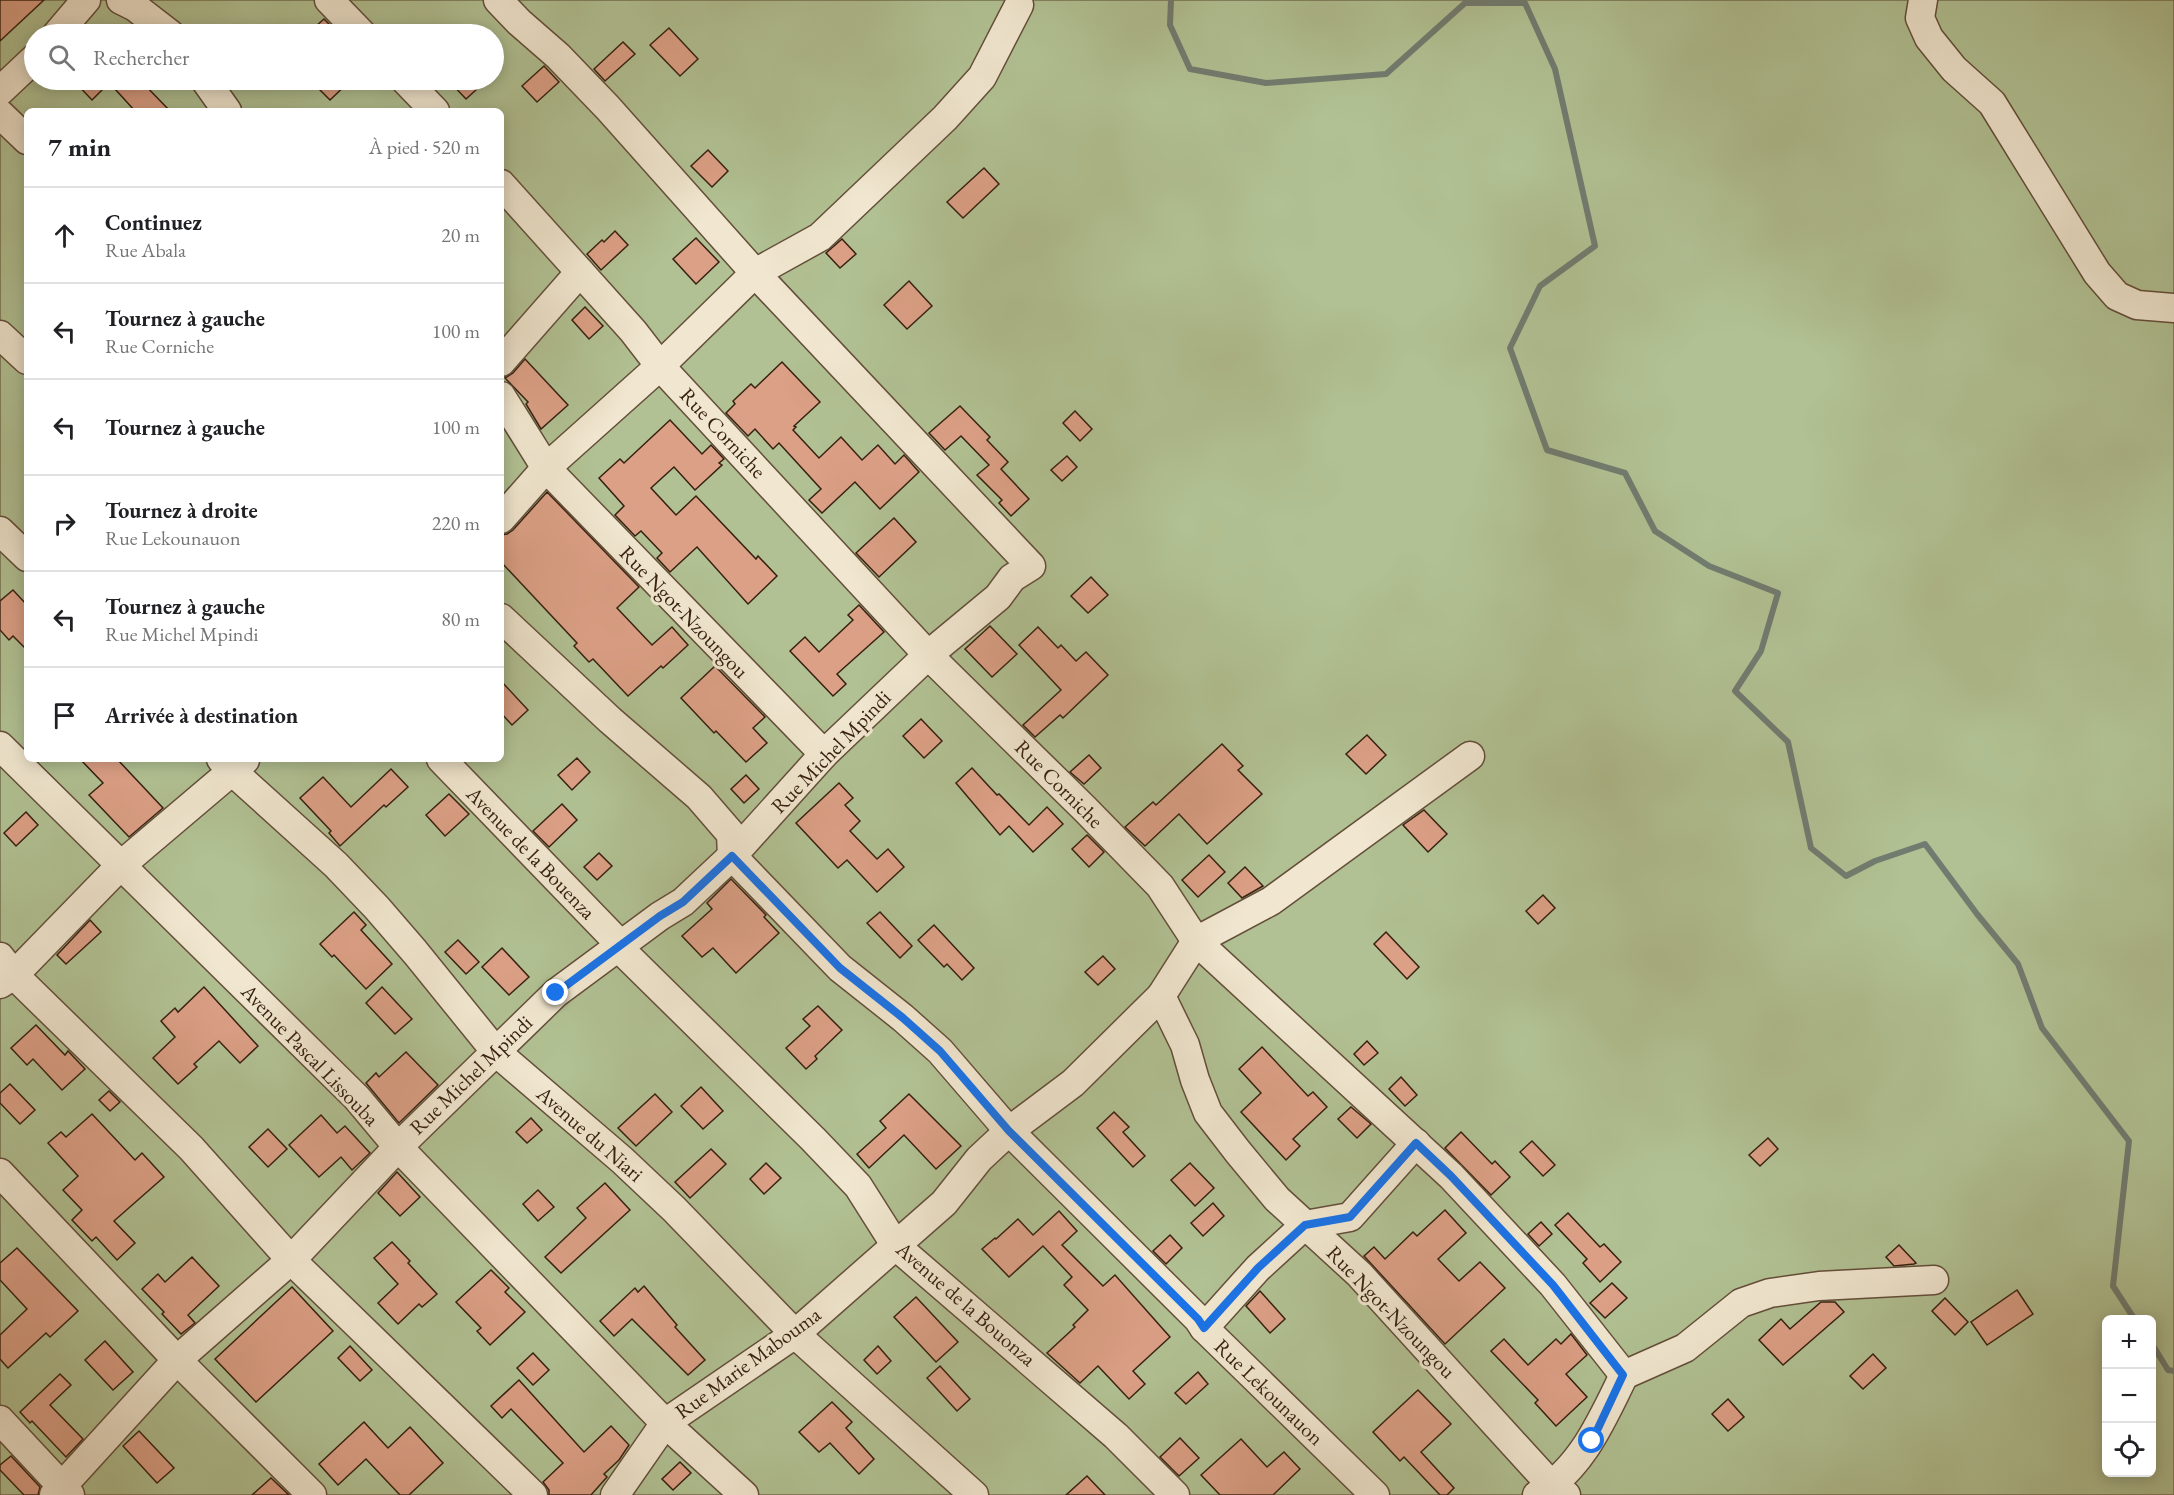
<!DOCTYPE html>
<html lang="fr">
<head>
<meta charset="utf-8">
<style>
	:root { --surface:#fff; --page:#f6f6f6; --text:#202124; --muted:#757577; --line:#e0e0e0 }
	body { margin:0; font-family:"EB Garamond",serif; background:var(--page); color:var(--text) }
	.controls { position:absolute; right:18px; bottom:18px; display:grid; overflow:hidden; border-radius:9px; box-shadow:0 3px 15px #0003 }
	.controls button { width:54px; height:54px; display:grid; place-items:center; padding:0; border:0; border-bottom:2px solid var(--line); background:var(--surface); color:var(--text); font:30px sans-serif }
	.stop { position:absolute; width:18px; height:18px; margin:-14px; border:4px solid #1a73e8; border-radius:50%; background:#fff }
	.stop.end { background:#1a73e8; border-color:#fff; box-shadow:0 2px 6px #0008 }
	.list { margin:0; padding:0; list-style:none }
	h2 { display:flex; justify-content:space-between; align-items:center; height:78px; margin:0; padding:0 24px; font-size:26px }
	h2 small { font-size:20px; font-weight:400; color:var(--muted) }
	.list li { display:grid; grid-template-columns:39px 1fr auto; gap:18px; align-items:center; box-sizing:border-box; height:96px; padding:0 24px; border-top:2px solid var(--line) }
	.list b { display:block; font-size:22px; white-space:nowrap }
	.list p { margin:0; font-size:20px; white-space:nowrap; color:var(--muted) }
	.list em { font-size:20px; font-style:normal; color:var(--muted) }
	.icon { flex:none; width:33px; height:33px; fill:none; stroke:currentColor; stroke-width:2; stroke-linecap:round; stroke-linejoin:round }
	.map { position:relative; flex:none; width:2174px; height:1495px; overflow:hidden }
	.search { position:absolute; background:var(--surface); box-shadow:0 3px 15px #0003; left:24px; top:24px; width:480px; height:66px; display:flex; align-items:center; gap:15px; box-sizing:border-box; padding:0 21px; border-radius:33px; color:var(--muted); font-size:22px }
	.panel { position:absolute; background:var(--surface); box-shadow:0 3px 15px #0003; left:24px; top:108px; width:480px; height:654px; border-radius:9px }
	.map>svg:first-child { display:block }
	.grass { fill:#b1c193; stroke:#747052; stroke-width:1.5; fill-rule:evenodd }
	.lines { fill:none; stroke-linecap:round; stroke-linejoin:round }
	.stream { stroke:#717c70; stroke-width:6 }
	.building { fill:#dca086; stroke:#372010; stroke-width:1.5 }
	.minor-casing { stroke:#644e3a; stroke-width:31 }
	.minor { stroke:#f1e7d0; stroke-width:28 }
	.route { stroke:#1a73e8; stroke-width:8 }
	.labels { text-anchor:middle; stroke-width:6; stroke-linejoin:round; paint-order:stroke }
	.street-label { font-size:21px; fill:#372010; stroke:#f1e7d0 }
</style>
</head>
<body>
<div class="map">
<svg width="2174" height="1495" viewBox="0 0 2174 1495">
	<rect width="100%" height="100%" fill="#e9dab7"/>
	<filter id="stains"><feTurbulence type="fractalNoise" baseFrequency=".00333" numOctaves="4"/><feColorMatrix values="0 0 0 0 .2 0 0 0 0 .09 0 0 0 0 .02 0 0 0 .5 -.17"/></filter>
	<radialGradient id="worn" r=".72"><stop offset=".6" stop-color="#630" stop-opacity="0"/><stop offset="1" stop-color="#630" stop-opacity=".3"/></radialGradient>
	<path class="grass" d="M 0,0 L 2174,0 L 2174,1495 L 0,1495 ZM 34,34 L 494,34 L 494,80 L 34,80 ZM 27,111 L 501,111 L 501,759 L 27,759 ZM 2106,1320 L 2152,1320 L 2152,1472 L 2106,1472 Z"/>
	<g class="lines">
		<g class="stream">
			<polyline points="1171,0 1170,25 1190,69 1266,83 1386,74 1465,3 1525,3 1555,69 1595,246 1540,286 1510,348 1547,450 1625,473 1655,531 1709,566 1778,593 1761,651 1735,691 1788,742 1811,848 1846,876 1875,861 1925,844 1977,914 2018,964 2042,1028 2129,1141 2113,1286 2135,1320"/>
			<polyline points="2152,1344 2168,1370 2174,1371"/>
		</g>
	</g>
	<g class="building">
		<polygon points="0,0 44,0 0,41"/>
		<polygon points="324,19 339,34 307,34"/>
		<polygon points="669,28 698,59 680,76 650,45"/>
		<polygon points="623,42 635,54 605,81 594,69"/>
		<polygon points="544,66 559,82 537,102 522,86"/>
		<polygon points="73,80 94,80 103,89 92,100"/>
		<polygon points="125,80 140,80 170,111 135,111 115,89"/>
		<polygon points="310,80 351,80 330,100"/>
		<polygon points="448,80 487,80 466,99"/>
		<polygon points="708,150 728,171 712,187 691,166"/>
		<polygon points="984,168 999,184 963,218 947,202"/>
		<polygon points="615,231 628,245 601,270 587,254 602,240 604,242"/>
		<polygon points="696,238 719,262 696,284 673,259"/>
		<polygon points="842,239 856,254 840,268 826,253"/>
		<polygon points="909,281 932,306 907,329 884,305"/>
		<polygon points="585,307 603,326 589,339 572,320"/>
		<polygon points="525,359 568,405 541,429 526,404 528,402 505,378 513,373"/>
		<polygon points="782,362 820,402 794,426 796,427 793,430 819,458 841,437 862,460 878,445 895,464 904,455 919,472 880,509 855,482 822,513 809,500 821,489 779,443 773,449 755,429 748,436 726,413 735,404 733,401 751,384 755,388"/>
		<polygon points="960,406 990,437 987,440 1008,462 1001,469 1029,499 1011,516 999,503 1002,500 977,475 989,465 961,436 945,450 929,433"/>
		<polygon points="1075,411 1092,429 1080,441 1063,423"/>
		<polygon points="670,420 702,454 711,445 724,459 719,463 722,465 695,490 674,467 651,488 676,515 696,496 756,559 758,556 777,576 748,604 697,547 670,572 657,558 662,553 641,531 635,536 615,515 624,506 599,478 620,459 624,463"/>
		<polygon points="1067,456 1077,467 1062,481 1051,470"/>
		<polygon points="547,492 639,587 617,608 652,645 672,627 688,645 663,668 661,666 628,696 593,659 589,662 574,646 577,643 501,562 501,535 507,534 513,530"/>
		<polygon points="894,518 916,542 879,577 856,553"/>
		<polygon points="1091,577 1108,595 1088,613 1071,596"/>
		<polygon points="13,590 27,605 27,650 13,636 9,640 0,630 0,601"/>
		<polygon points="859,605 884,632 837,674 846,684 833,696 790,651 805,637 819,652 853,620 848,615"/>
		<polygon points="990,626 1017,654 992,677 965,649"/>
		<polygon points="1038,627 1058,648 1061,645 1076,661 1086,652 1108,675 1063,718 1060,715 1035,737 1023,725 1061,690 1019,645"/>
		<polygon points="715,666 765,717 753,728 767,743 746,762 716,731 714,733 681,698"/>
		<polygon points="501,681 528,710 512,725 501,713"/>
		<polygon points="921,719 942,741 924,758 903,736"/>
		<polygon points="1367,735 1386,755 1366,774 1346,754"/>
		<polygon points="1222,744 1243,766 1238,770 1262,794 1207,844 1179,814 1145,846 1125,827 1153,802 1156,805"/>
		<polygon points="1089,755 1101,768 1084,784 1070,772"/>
		<polygon points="577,758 590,772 572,790 558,775"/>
		<polygon points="80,759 117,759 163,808 129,837 89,795 103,783"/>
		<polygon points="972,768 997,795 999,794 1029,825 1047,807 1063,824 1033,852 1009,826 1000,835 956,783"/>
		<polygon points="391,769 408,787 386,807 384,805 340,846 329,833 331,831 300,798 323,777 351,807"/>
		<polygon points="746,775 759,789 744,803 731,789"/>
		<polygon points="839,783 853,798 845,805 860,821 850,831 877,859 888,849 904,867 877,892 847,860 838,868 796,823"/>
		<polygon points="449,794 469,814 445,836 426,815"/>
		<polygon points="562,804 577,820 549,847 533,831"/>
		<polygon points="1424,810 1447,834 1428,852 1403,825"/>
		<polygon points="26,812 38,825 16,846 4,833"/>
		<polygon points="1087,835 1104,852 1089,867 1072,849"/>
		<polygon points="599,853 612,866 597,880 584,867"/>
		<polygon points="1209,855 1225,872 1198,897 1182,880"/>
		<polygon points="1245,867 1263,886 1242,898 1228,883"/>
		<polygon points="731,879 766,915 764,917 779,933 736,973 713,948 702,957 682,936 712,909 707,903"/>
		<polygon points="1543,895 1555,908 1538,924 1526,911"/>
		<polygon points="354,912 366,925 361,930 392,964 366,989 334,955 332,957 320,944"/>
		<polygon points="880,912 912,946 900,958 867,923"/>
		<polygon points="90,920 101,932 66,964 57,955"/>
		<polygon points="934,925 974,968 962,980 947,964 944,967 918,940"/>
		<polygon points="1386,932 1419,967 1407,979 1374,944"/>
		<polygon points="458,940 479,962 466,974 445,952"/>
		<polygon points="502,948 529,977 509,995 482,967"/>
		<polygon points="1103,956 1115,969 1098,985 1085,972"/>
		<polygon points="204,987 258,1046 240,1063 219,1041 194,1064 197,1067 178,1084 153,1058 175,1037 161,1021 175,1008 178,1012"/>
		<polygon points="382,987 412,1019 395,1034 366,1003"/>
		<polygon points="818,1006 842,1030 815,1056 817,1059 806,1069 786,1048 810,1026 803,1019"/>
		<polygon points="36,1025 65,1055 68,1051 85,1069 62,1090 33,1059 27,1065 11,1048"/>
		<polygon points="1367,1041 1378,1053 1364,1065 1354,1054"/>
		<polygon points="1262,1047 1308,1096 1313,1092 1327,1107 1293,1139 1300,1146 1286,1160 1241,1112 1261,1093 1239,1069"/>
		<polygon points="406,1052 438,1085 399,1123 366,1083 376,1073 379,1077"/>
		<polygon points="1401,1077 1417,1095 1405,1106 1389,1089"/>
		<polygon points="10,1084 35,1110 20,1124 0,1103 0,1093"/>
		<polygon points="701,1087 723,1111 703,1129 681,1106"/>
		<polygon points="109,1091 120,1102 110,1111 99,1100"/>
		<polygon points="655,1094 672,1112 636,1146 618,1128"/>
		<polygon points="909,1094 961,1146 936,1169 904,1135 869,1168 857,1154 886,1128 880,1121"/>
		<polygon points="1351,1107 1371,1124 1357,1138 1338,1119"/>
		<polygon points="1114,1112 1129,1127 1123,1132 1145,1156 1133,1167 1097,1128"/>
		<polygon points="92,1114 135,1160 142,1153 164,1177 114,1221 135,1243 117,1260 96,1237 92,1241 72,1220 82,1210 63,1190 78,1176 48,1143 61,1132 66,1137"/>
		<polygon points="321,1115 337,1133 345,1126 370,1153 352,1170 341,1157 319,1177 289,1145"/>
		<polygon points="531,1118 542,1130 527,1143 516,1132"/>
		<polygon points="268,1129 287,1149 268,1167 249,1147"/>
		<polygon points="1461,1132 1492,1164 1495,1161 1510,1177 1491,1195 1445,1148"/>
		<polygon points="1768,1138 1778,1149 1760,1166 1749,1155"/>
		<polygon points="1532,1141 1555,1165 1543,1176 1520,1152"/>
		<polygon points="711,1149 726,1164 690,1198 675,1182"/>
		<polygon points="766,1163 781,1178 764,1194 750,1179"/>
		<polygon points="1190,1163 1214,1188 1195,1206 1171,1180"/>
		<polygon points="397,1172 420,1197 400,1216 378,1193"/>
		<polygon points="605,1183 630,1210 561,1273 545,1257 586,1218 577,1208"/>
		<polygon points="538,1190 554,1207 538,1221 523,1204"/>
		<polygon points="1213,1203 1224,1216 1203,1236 1191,1223"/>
		<polygon points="1445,1210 1466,1233 1438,1259 1459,1281 1480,1262 1505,1288 1445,1344 1364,1256 1374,1247 1385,1259 1413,1232 1417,1236"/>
		<polygon points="1059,1211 1077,1231 1062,1245 1103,1286 1115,1275 1170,1337 1133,1371 1145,1384 1129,1399 1098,1366 1080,1383 1047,1353 1075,1327 1073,1325 1088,1310 1064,1285 1072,1277 1043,1246 1009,1277 982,1249 995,1238 996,1239 1018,1219 1033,1235"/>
		<polygon points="1568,1213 1600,1247 1604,1244 1621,1262 1600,1282 1583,1263 1587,1259 1555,1225"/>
		<polygon points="1541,1222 1552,1234 1539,1246 1528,1234"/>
		<polygon points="1170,1235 1182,1248 1166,1264 1153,1251"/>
		<polygon points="392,1242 410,1261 408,1263 437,1294 422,1307 419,1304 398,1324 378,1303 398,1284 374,1258"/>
		<polygon points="1899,1245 1916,1263 1914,1264 1894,1266 1886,1257"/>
		<polygon points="17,1248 78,1311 50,1337 46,1333 8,1368 0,1359 0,1335 27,1309 0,1280 0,1263"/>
		<polygon points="192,1257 219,1286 188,1315 195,1323 181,1334 162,1314 164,1312 142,1289 158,1274 165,1282"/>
		<polygon points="491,1270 509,1288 505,1292 525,1312 490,1345 477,1331 481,1328 456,1302"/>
		<polygon points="1612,1283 1627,1298 1605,1318 1590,1303"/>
		<polygon points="644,1286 677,1325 675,1327 705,1360 688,1375 632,1319 614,1336 600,1321 635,1288 638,1292"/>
		<polygon points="292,1287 333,1331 256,1402 215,1359"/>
		<polygon points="2017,1290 2033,1314 1987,1345 1971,1322"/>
		<polygon points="1260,1291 1285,1319 1270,1333 1246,1306"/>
		<polygon points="916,1297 958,1342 936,1362 894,1317"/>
		<polygon points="1945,1298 1968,1322 1955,1335 1932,1311"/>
		<polygon points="1821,1302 1835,1302 1844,1312 1783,1365 1759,1340 1781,1319 1790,1329"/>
		<polygon points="1571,1334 1587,1355 1566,1374 1587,1397 1556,1426 1535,1403 1538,1400 1491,1351 1504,1339 1528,1365 1556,1339 1561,1344"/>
		<polygon points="105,1341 133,1372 113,1390 85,1360"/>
		<polygon points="350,1346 372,1370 360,1381 338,1358"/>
		<polygon points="878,1346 891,1361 877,1374 864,1360"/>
		<polygon points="533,1353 549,1370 533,1385 517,1368"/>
		<polygon points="1873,1354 1886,1368 1863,1389 1850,1376"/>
		<polygon points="940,1366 970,1399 957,1411 927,1378"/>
		<polygon points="1198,1372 1208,1384 1186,1404 1175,1393"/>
		<polygon points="60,1374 71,1385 50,1405 83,1439 66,1457 32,1421 30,1423 20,1412"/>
		<polygon points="519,1380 584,1452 611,1426 629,1445 619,1460 604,1474 607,1477 591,1495 549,1495 549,1490 543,1482 563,1463 511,1409 502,1418 491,1406"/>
		<polygon points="1418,1390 1451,1424 1421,1452 1454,1488 1447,1495 1440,1495 1404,1457 1400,1461 1373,1432"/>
		<polygon points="1728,1399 1744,1417 1728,1431 1712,1414"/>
		<polygon points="832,1402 852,1422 846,1428 874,1459 859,1474 830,1443 819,1452 799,1432"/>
		<polygon points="364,1422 388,1448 410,1427 443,1463 409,1495 400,1495 366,1459 338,1485 319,1464"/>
		<polygon points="139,1431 174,1468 157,1483 123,1446"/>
		<polygon points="1180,1438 1199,1458 1179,1476 1160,1457"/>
		<polygon points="1241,1439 1267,1467 1284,1452 1300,1469 1273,1495 1220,1495 1201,1475"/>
		<polygon points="11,1456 40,1487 38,1495 24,1495 0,1470 0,1465"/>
		<polygon points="680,1462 691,1473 673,1490 662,1479"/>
		<polygon points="1087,1476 1105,1495 1066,1495"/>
		<polygon points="271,1478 289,1495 252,1495"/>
	</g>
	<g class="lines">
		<g class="minor-casing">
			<g id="minor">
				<polyline points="121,0 135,7 170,34"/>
				<polyline points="329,0 362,34"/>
				<polyline points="1923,0 1920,18 1929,38 1954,69 1992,103 2097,273 2117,296 2137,305 2174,308"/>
				<polyline points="57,34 86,0"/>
				<polyline points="205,80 227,111"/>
				<polyline points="405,80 435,111"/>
				<polyline points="0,91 34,59"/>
				<polyline points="0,114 27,140"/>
				<polyline points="501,184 633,331 660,366 928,655 1085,809 1160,886 1196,941 1451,1176 1553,1285 1624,1375"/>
				<polyline points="0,335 27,360"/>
				<polyline points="501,362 580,272"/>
				<polyline points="501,396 546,468 824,754"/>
				<polyline points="501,519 546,468 660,366 755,273 820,237 945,118 982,77 1019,5"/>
				<polyline points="0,531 27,557"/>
				<polyline points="501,618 610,720 699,797 731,834 732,856 840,968 903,1018 940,1051 1009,1131 1198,1319 1204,1328 1375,1495"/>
				<polyline points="0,746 357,1098 398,1147 665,1423 744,1495"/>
				<polyline points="221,759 232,771 336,865 377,908 415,952 496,1052 622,1160 674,1209 795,1334 974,1495"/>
				<polyline points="441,759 612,936 619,948 813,1139 858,1186 896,1246 1116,1436 1175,1495"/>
				<polyline points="0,957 14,975 191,1148 291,1260 533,1495"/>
				<polyline points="0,984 14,975 120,866 245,760"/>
				<polyline points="1161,996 1185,1045 1195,1080 1208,1113 1238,1152 1277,1199 1359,1274 1552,1486 1566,1495"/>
				<polyline points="0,1173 177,1360 312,1495"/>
				<polyline points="1204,1328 1258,1268 1305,1225 1350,1217 1416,1143"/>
				<polyline points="1624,1375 1685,1348 1741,1303 1770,1293 1819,1286 1934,1280"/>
				<polyline points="0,1420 70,1495"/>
				<polyline points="54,1495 177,1360 291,1260 398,1147 556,993 660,916 683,902 732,856 824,754 928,655 998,597 1012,578 1031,566 755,273 608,108 558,56 519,22 498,0"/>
				<polyline points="615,1495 665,1423 795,1334 944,1203 979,1159 1009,1131 1073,1083 1161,996 1196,941 1271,901 1470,756"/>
				<path d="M 1537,1495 C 1582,1468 1602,1420 1624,1375"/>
			</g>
		</g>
		<use href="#minor" class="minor"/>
	</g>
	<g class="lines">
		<polyline class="route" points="556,993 660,916 683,902 732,856 840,968 903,1018 940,1051 1009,1131 1198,1319 1204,1328 1258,1268 1305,1225 1350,1217 1416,1143 1451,1176 1553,1285 1623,1375 1592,1441"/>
	</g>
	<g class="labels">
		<g class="street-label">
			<text transform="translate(723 433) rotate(47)" y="7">Rue Corniche</text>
			<text transform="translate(684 612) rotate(46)" y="7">Rue Ngot-Nzoungou</text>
			<text transform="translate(831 752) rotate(-46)" y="7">Rue Michel Mpindi</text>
			<text transform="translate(1059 784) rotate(45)" y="7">Rue Corniche</text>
			<text transform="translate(531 853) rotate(46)" y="7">Avenue de la Bouenza</text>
			<text transform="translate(310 1055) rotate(46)" y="7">Avenue Pascal Lissouba</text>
			<text transform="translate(471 1075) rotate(-44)" y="7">Rue Michel Mpindi</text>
			<text transform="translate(590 1134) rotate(41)" y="7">Avenue du Niari</text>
			<text transform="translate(966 1304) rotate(41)" y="7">Avenue de la Bouonza</text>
			<text transform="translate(1391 1312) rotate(46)" y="7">Rue Ngot-Nzoungou</text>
			<text transform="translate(748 1363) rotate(-36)" y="7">Rue Marie Mabouma</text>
			<text transform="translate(1269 1392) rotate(44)" y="7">Rue Lekounauon</text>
		</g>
	</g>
	<rect width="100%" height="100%" filter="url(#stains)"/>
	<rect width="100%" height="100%" fill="url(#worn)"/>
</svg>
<div class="controls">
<button>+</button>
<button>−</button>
<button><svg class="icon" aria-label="locate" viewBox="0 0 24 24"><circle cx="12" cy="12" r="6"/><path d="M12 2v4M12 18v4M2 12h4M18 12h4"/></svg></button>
</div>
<div class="stop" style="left:1592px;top:1441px"></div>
<div class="stop end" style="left:556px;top:993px"></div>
<div class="search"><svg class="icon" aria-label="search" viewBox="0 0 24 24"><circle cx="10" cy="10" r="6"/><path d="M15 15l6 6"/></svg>Rechercher</div>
<section class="panel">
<h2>7 min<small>À pied · 520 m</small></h2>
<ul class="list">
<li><svg class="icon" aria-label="ahead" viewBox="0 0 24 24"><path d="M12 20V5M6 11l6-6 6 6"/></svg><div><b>Continuez</b><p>Rue Abala</p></div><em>20 m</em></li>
<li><svg class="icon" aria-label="left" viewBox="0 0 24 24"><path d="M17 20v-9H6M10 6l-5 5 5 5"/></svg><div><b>Tournez à gauche</b><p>Rue Corniche</p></div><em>100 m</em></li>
<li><svg class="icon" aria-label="left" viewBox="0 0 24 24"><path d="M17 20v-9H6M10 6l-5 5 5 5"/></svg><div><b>Tournez à gauche</b></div><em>100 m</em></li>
<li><svg class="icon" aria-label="right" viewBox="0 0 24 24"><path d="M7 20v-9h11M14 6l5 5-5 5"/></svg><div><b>Tournez à droite</b><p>Rue Lekounauon</p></div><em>220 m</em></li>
<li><svg class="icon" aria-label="left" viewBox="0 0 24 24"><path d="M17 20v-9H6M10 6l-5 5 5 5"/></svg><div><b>Tournez à gauche</b><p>Rue Michel Mpindi</p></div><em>80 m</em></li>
<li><svg class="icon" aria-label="arrive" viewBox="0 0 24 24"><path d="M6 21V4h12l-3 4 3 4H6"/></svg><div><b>Arrivée à destination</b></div></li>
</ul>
</section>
</div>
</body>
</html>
